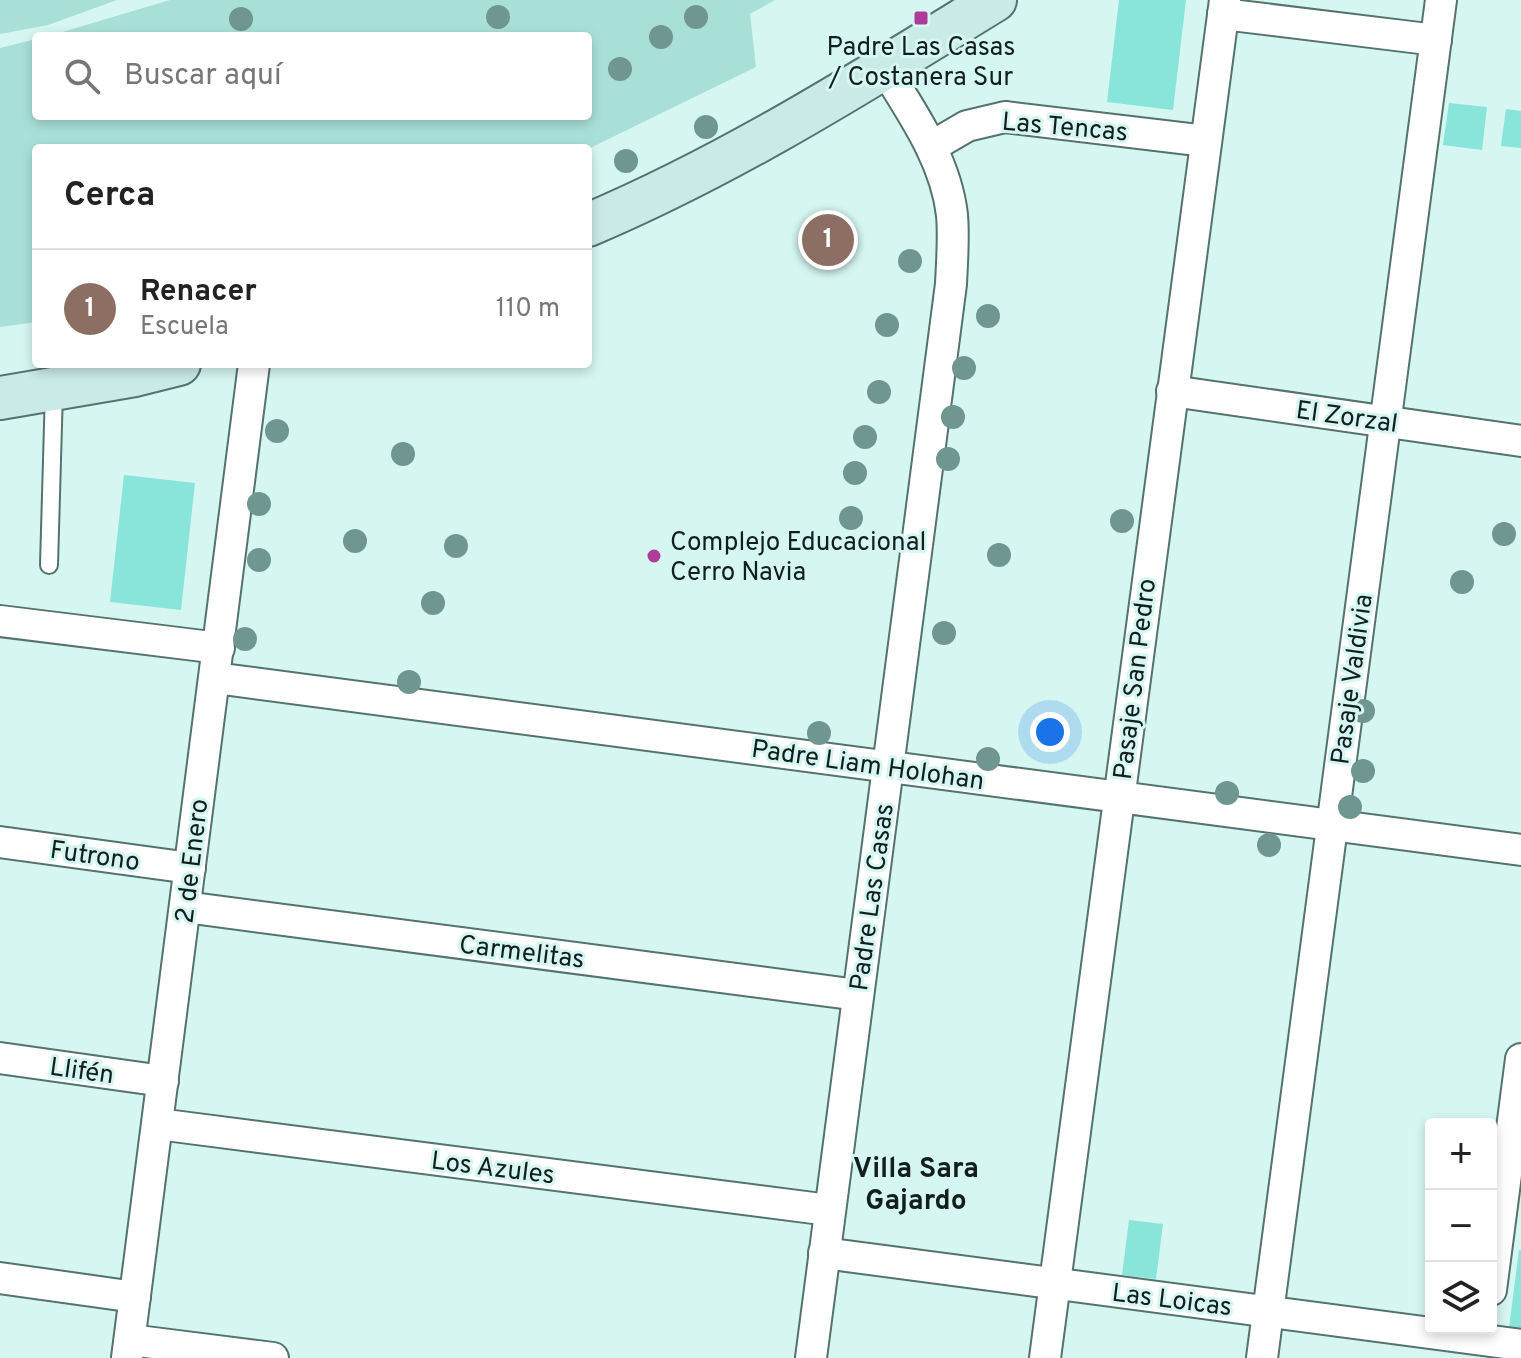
<!DOCTYPE html>
<html lang="es">
<head>
<meta charset="utf-8">
<style>
	:root { --surface:#fff; --page:#f2f2f2; --text:#222; --muted:#767676; --line:#e0e0e0; --accent:#7c3aed }
	body { margin:0; font-family:Overpass,sans-serif; background:var(--page); color:var(--text) }
	.controls { position:absolute; right:24px; bottom:24px; display:grid; overflow:hidden; border-radius:8px; box-shadow:0 4px 12px #0003 }
	.controls button { width:72px; height:72px; display:grid; place-items:center; padding:0; border:0; border-bottom:2px solid var(--line); background:var(--surface); color:var(--text); font:40px sans-serif }
	.you { position:absolute; left:1050px; top:732px; width:28px; height:28px; margin:-20px; border:6px solid #fff; border-radius:50%; background:#1a73e8; box-shadow:0 0 0 12px #1a73e833 }
	.badge { display:grid; place-items:center; width:52px; height:52px; border-radius:50%; background:var(--accent); color:#fff; font-size:26px; font-weight:700 }
	.pin { position:absolute; translate:-50% -50%; border:4px solid #fff; box-shadow:0 2px 8px #0006 }
	.list { margin:0; padding:0; list-style:none }
	h2 { display:flex; justify-content:space-between; align-items:center; height:104px; margin:0; padding:0 32px; font-size:34px }
	h2 small { font-size:26px; font-weight:400; color:var(--muted) }
	.list li { display:grid; grid-template-columns:52px 1fr auto; gap:24px; align-items:center; box-sizing:border-box; height:120px; padding:0 32px; border-top:2px solid var(--line) }
	.list b { display:block; font-size:30px; white-space:nowrap }
	.list p { margin:0; font-size:26px; white-space:nowrap; color:var(--muted) }
	.list em { font-size:26px; font-style:normal; color:var(--muted) }
	.icon { flex:none; width:44px; height:44px; fill:none; stroke:currentColor; stroke-width:2; stroke-linecap:round; stroke-linejoin:round }
	.map { position:relative; flex:none; width:1521px; height:1358px; overflow:hidden }
	.search { position:absolute; background:var(--surface); box-shadow:0 4px 12px #0003; left:32px; top:32px; width:560px; height:88px; display:flex; align-items:center; gap:20px; box-sizing:border-box; padding:0 28px; border-radius:8px; color:var(--muted); font-size:30px }
	.panel { position:absolute; background:var(--surface); box-shadow:0 4px 12px #0003; left:32px; top:144px; width:560px; height:224px; border-radius:8px }
	.map>svg:first-child { display:block }
	.green { fill:#a8e0d8 }
	.building { fill:#89e4d9 }
	.lines { fill:none; stroke-linecap:round; stroke-linejoin:round }
	.lane-casing { stroke:#54726e; stroke-width:20 }
	.street-casing { stroke:#54726e; stroke-width:34 }
	.secondary-casing { stroke:#54726e; stroke-width:46 }
	.lane { stroke:#fff; stroke-width:16 }
	.street { stroke:#fff; stroke-width:30 }
	.secondary { stroke:#caeae7; stroke-width:42 }
	.tree { fill:#709691 }
	.poi-dot { fill:#ad3d99; stroke:#d5f6f1; stroke-width:3 }
	.labels { text-anchor:middle; stroke-width:6; stroke-linejoin:round; paint-order:stroke }
	.poi-label { font-size:26px; fill:#121f1d; stroke:#d5f6f1 }
	.street-label { font-size:26px; fill:#121f1d; stroke:#d5f6f1 }
	.neighbourhood-label { font-size:28px; font-weight:bold; fill:#121f1d; stroke:#d5f6f1 }
</style>
</head>
<body>
<div class="map">
<svg width="1521" height="1358" viewBox="0 0 1521 1358">
	<rect width="100%" height="100%" fill="#d5f6f1"/>
	<g class="green">
		<polygon points="0,0 117,0 48,25 0,34"/>
		<polygon points="170,0 775,0 750,14 756,67 588,149 36,148 36,322 0,327 0,48 36,39 36,116 588,116 588,36 49,36"/>
	</g>
	<g class="building">
		<polygon points="1119,0 1186,0 1173,110 1107,102"/>
		<polygon points="1449,103 1487,107 1482,150 1443,145"/>
		<polygon points="1506,109 1521,111 1521,148 1501,146"/>
		<polygon points="124,475 195,483 181,610 110,602"/>
		<polygon points="1129,1220 1163,1224 1156,1279 1122,1275"/>
		<polygon points="1519,1250 1521,1250 1521,1329 1509,1328"/>
	</g>
	<g class="lines">
		<g class="lane-casing">
			<polyline id="lane" points="49,565 54,390"/>
		</g>
		<g class="street-casing">
			<g id="street">
				<polyline points="1223,14 1436,40"/>
				<polyline points="931,147 967,126 1005,117 1206,141"/>
				<polyline points="1172,391 1521,441"/>
				<polyline points="0,621 219,648"/>
				<polyline points="215,678 1521,850"/>
				<polyline points="0,842 190,868"/>
				<polyline points="185,907 858,995"/>
				<polyline points="0,1058 163,1081"/>
				<polyline points="158,1124 829,1210"/>
				<polyline points="824,1253 1521,1345"/>
				<polyline points="0,1278 135,1297"/>
				<polyline points="1491,1290 1521,1059"/>
				<polyline points="130,1340 273,1358"/>
				<polyline points="127,1358 254,364"/>
				<path d="M 811,1358 L 951,284 C 952,261 954,238 952,215 C 946,161 913,114 885,69"/>
				<polyline points="1045,1358 1225,0"/>
				<polyline points="1262,1358 1441,0"/>
			</g>
		</g>
		<g class="secondary-casing">
			<g id="secondary">
				<path d="M 588,225 C 732,164 863,81 995,0"/>
				<polyline points="0,398 135,375 179,364"/>
			</g>
		</g>
		<use href="#lane" class="lane"/>
		<use href="#street" class="street"/>
		<use href="#secondary" class="secondary"/>
	</g>
	<g class="tree">
		<circle cx="498" cy="17" r="12"/>
		<circle cx="696" cy="17" r="12"/>
		<circle cx="241" cy="19" r="12"/>
		<circle cx="661" cy="37" r="12"/>
		<circle cx="620" cy="69" r="12"/>
		<circle cx="706" cy="127" r="12"/>
		<circle cx="626" cy="161" r="12"/>
		<circle cx="910" cy="261" r="12"/>
		<circle cx="988" cy="316" r="12"/>
		<circle cx="887" cy="325" r="12"/>
		<circle cx="964" cy="368" r="12"/>
		<circle cx="879" cy="392" r="12"/>
		<circle cx="953" cy="417" r="12"/>
		<circle cx="277" cy="431" r="12"/>
		<circle cx="865" cy="437" r="12"/>
		<circle cx="403" cy="454" r="12"/>
		<circle cx="948" cy="459" r="12"/>
		<circle cx="855" cy="473" r="12"/>
		<circle cx="259" cy="504" r="12"/>
		<circle cx="851" cy="518" r="12"/>
		<circle cx="1122" cy="521" r="12"/>
		<circle cx="1504" cy="534" r="12"/>
		<circle cx="355" cy="541" r="12"/>
		<circle cx="456" cy="546" r="12"/>
		<circle cx="999" cy="555" r="12"/>
		<circle cx="259" cy="560" r="12"/>
		<circle cx="1462" cy="582" r="12"/>
		<circle cx="433" cy="603" r="12"/>
		<circle cx="944" cy="633" r="12"/>
		<circle cx="245" cy="639" r="12"/>
		<circle cx="409" cy="682" r="12"/>
		<circle cx="1363" cy="711" r="12"/>
		<circle cx="819" cy="733" r="12"/>
		<circle cx="988" cy="759" r="12"/>
		<circle cx="1363" cy="771" r="12"/>
		<circle cx="1227" cy="793" r="12"/>
		<circle cx="1350" cy="807" r="12"/>
		<circle cx="1269" cy="845" r="12"/>
	</g>
	<g class="poi-dot">
		<rect x="913" y="10" width="16" height="16" rx="4"/>
		<circle cx="654" cy="556" r="8"/>
	</g>
	<g class="labels">
		<g class="poi-label">
			<text x="921" y="55">Padre Las Casas<tspan x="921" dy="30">/ Costanera Sur</tspan></text>
			<text x="670" y="550" text-anchor="start">Complejo Educacional<tspan x="670" dy="30">Cerro Navia</tspan></text>
		</g>
		<g class="street-label">
			<text transform="translate(1065 126) rotate(5)" y="9">Las Tencas</text>
			<text transform="translate(1347 416) rotate(8)" y="9">El Zorzal</text>
			<text transform="translate(1134 679) rotate(-83)" y="9">Pasaje San Pedro</text>
			<text transform="translate(1351 679) rotate(-82)" y="9">Pasaje Valdivia</text>
			<text transform="translate(868 764) rotate(8)" y="9">Padre Liam Holohan</text>
			<text transform="translate(95 855) rotate(8)" y="9">Futrono</text>
			<text transform="translate(191 861) rotate(-83)" y="9">2 de Enero</text>
			<text transform="translate(871 897) rotate(-82)" y="9">Padre Las Casas</text>
			<text transform="translate(522 951) rotate(7)" y="9">Carmelitas</text>
			<text transform="translate(82 1070) rotate(8)" y="9">Llifén</text>
			<text transform="translate(493 1167) rotate(7)" y="9">Los Azules</text>
			<text transform="translate(1172 1299) rotate(7)" y="9">Las Loicas</text>
		</g>
		<g class="neighbourhood-label">
			<text x="916" y="1177">Villa Sara<tspan x="916" dy="32">Gajardo</tspan></text>
		</g>
	</g>
</svg>
<div class="controls">
<button>+</button>
<button>−</button>
<button><svg class="icon" aria-label="layers" viewBox="0 0 24 24"><path d="M12 4l9 5-9 5-9-5zM3 14l9 5 9-5"/></svg></button>
</div>
<div class="you"></div>
<div class="pin badge" style="left:828px;top:240px;background:#8d6e63">1</div>
<div class="search"><svg class="icon" aria-label="search" viewBox="0 0 24 24"><circle cx="10" cy="10" r="6"/><path d="M15 15l6 6"/></svg>Buscar aquí</div>
<section class="panel">
<h2>Cerca<small></small></h2>
<ul class="list">
<li><span class="badge" style="background:#8d6e63">1</span><div><b>Renacer</b><p>Escuela</p></div><em>110 m</em></li>
</ul>
</section>
</div>
</body>
</html>
